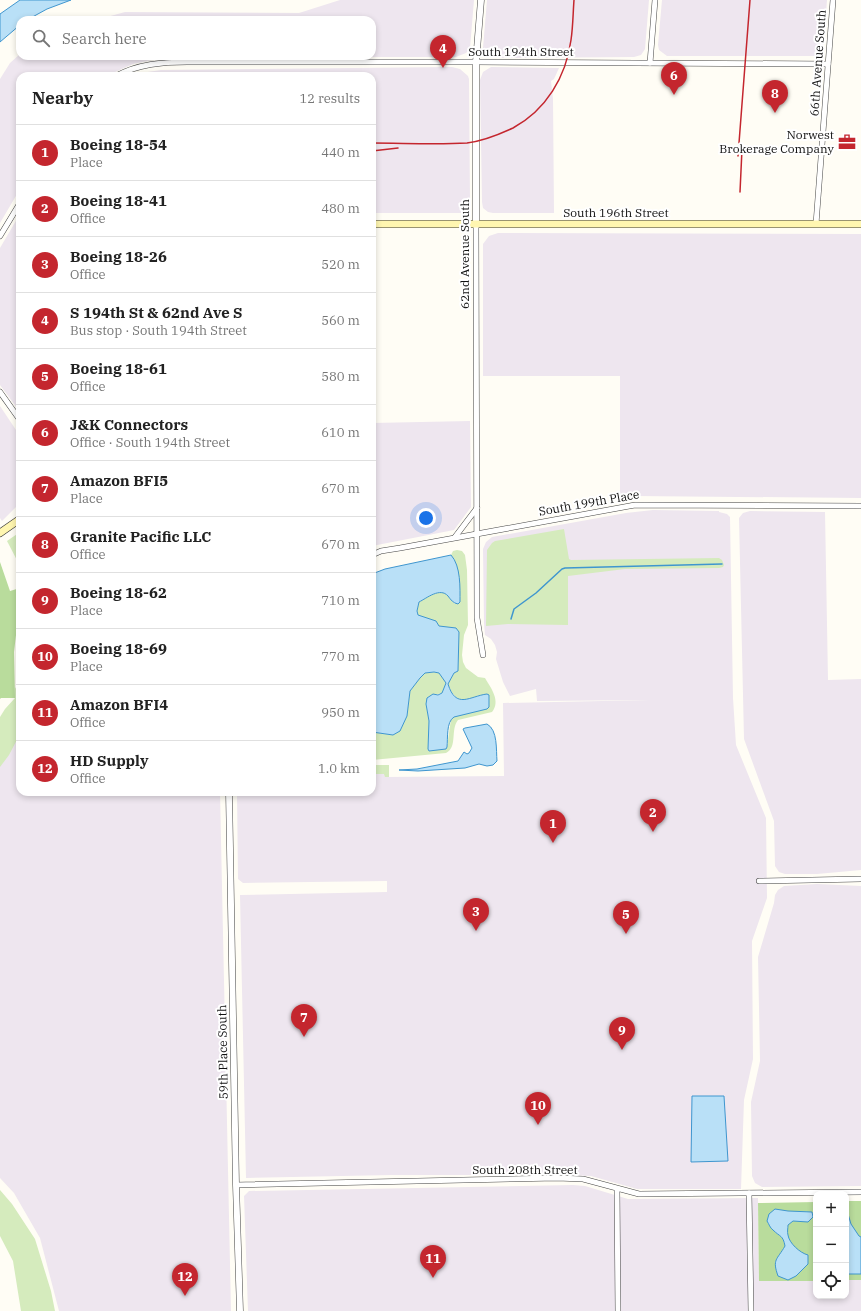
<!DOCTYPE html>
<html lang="en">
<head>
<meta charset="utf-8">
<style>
	:root { --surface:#fff; --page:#f2f2f2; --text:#222; --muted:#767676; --line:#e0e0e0; --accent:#c4262e }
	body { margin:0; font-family:"IBM Plex Serif",serif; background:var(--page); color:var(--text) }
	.controls { position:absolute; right:12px; bottom:12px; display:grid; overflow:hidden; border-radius:8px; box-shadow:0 2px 6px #0003 }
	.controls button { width:36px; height:36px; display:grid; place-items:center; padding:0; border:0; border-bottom:1px solid var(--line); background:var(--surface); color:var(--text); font:20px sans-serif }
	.you { position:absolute; left:426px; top:518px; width:14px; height:14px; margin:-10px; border:3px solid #fff; border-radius:50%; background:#1a73e8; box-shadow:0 0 0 6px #1a73e833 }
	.badge { display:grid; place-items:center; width:26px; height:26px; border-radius:50%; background:var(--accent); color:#fff; font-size:13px; font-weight:700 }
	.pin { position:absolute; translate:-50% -33px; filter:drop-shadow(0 1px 2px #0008) }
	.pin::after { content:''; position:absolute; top:21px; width:14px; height:12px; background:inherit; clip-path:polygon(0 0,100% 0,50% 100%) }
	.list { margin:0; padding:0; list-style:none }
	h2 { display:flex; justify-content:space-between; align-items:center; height:52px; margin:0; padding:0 16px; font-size:17px }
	h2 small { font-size:13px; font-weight:400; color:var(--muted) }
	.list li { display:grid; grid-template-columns:26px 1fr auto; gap:12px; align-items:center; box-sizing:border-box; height:56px; padding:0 16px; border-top:1px solid var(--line) }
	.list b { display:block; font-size:15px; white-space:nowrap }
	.list p { margin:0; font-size:13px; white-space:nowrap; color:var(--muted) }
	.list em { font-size:13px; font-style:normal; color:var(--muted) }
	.icon { flex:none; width:22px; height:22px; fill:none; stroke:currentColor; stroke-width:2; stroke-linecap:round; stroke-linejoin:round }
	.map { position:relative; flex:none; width:861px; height:1311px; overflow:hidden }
	.search { position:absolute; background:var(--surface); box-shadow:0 2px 6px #0003; left:16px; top:16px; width:360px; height:44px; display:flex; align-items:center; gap:10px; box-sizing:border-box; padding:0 14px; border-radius:12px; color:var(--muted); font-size:15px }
	.panel { position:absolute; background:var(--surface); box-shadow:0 2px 6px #0003; left:16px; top:72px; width:360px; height:724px; border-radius:12px }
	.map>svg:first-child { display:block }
	.industrial { fill:#eee6ef }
	.green { fill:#d5ebbd }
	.forest { fill:#b9dc9c }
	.water { fill:#b9e0f7; stroke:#3f96cf }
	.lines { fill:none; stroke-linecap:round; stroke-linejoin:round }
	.stream { stroke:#3f96cf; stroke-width:1.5 }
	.minor-casing { stroke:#444; stroke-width:6 }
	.tertiary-casing { stroke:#444; stroke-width:7 }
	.secondary-casing { stroke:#333; stroke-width:8 }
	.minor { stroke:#fff; stroke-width:5 }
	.tertiary { stroke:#fff; stroke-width:6 }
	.secondary { stroke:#fff6b0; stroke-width:7 }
	.rail { stroke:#c4262e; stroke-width:1.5 }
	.labels { text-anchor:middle; stroke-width:4; stroke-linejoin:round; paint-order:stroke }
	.street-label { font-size:12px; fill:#111; stroke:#fff }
	.poi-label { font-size:12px; fill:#111; stroke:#fff; text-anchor:end }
</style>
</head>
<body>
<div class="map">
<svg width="861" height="1311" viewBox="0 0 861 1311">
	<rect width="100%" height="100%" fill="#fffdf5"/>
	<g class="industrial">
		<polygon points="340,0 474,0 470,48 466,53 456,57 171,57 156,59 133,64 106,76 20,76 20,189 0,223 0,79 10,63 20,54 20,56 372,56 372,20 96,20 125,12 299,13"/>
		<polygon points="487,0 649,0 645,49 641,55 634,57 500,58 492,56 486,53 483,48"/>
		<polygon points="662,0 827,0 824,41 822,48 819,53 815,56 667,56 659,50 658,45"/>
		<polygon points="452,67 460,69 468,76 469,79 470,202 467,211 460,213 372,213 372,76 132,76 141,73 161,70"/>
		<polygon points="491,67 559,68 554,79 551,81 553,99 554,213 493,213 488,212 483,208 482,202 480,80 483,72"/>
		<polygon points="20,214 20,412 0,385 0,248"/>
		<polygon points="498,233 861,234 861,498 635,496 620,498 620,376 483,376 483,244 489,236"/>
		<polygon points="0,406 20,436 20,503 2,521 0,518"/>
		<polygon points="470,421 471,507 454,530 372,546 372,423"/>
		<polygon points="653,510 719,511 719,512 727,514 730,517 733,698 736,745 766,818 767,898 752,941 753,1059 744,1100 741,1189 637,1189 591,1176 544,1174 502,1175 392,1175 246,1178 240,895 387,892 387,881 243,883 238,879 237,792 372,792 372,774 385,774 385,777 504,776 503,703 650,700 537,701 536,689 510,696 503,682 496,659 497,652 495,645 491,639 485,635 484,623 483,549 486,542 492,537 626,513"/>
		<polygon points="750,511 825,512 828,680 861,679 861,870 817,874 785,874 779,872 775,866 774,821 744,739 739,518 743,513"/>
		<polygon points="20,721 20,792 220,792 231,1311 59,1311 40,1238 14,1193 0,1178 0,756"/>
		<polygon points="817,884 861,886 861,1186 762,1187 755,1183 752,1176 751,1102 760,1061 758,957 774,903 775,895 778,890 784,886"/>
		<polygon points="573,1185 585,1186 628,1199 758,1198 759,1281 816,1281 816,1296 846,1296 846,1280 861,1280 861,1311 248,1311 244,1196 249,1191"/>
	</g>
	<g class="green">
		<polygon points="564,529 569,559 571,560 719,558 722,560 724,565 723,567 719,568 625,569 568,576 568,625 508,624 486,626 487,550 492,543 495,541"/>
		<polygon points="20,532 20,566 7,541"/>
		<path d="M 457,550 L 462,551 L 465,555 L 467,570 L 468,625 L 464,635 L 462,655 L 463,662 L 466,668 L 478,677 L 485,678 C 491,688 501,701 492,712 L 458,720 C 450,730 458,747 446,753 L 372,760 L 372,732 L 393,735 L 407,716 L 410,691 L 420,678 L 425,673 L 434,672 L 439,673 L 446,683 L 442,693 L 430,696 L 426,704 L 429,721 L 428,749 L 429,751 L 447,747 L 451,719 L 479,695 C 465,705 454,701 448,684 L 454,673 L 458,671 L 459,632 L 439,626 L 418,615 L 417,611 L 419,602 C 426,598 438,589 446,594 C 449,596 452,601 455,604 L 454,559 L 451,555 L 453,551 Z"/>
		<polygon points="15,687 20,696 20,734 9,755 0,767 0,717 5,709 15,698"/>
		<polygon points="372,765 389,765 389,777 385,777 384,774 372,774"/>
		<polygon points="0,1190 12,1204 35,1239 51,1291 55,1311 21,1311 13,1261 0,1236"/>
	</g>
	<g class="forest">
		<polygon points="0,562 10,591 20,588 20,601 14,652 15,698 1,698 0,699"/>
		<rect x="846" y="1201" width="15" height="79"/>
		<polygon points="816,1202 816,1281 759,1281 758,1203"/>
	</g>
	<g class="water">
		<polygon points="20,0 71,0 47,9 27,20 20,20 20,25 0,42 0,14"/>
		<path d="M 451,555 C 461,566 460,588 460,602 L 458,604 C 453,603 451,600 448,596 C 440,587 427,598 419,602 L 417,611 L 418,615 L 436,621 L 439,626 L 456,628 L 459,632 L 458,671 L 454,673 L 448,684 C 456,710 470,696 487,694 L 489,695 L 489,707 L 487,709 L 454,717 C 446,722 448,738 447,747 L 446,749 L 429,751 L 428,749 L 429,721 L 426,704 L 427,698 L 433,694 L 438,695 L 442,693 L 446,683 L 439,673 L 434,672 L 425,673 L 420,678 L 410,691 L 407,716 L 400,731 L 393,735 L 372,732 L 372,574 L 385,569 Z"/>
		<path d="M 487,724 C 498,730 496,750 497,761 L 493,765 L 487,766 L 479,764 L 465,768 L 418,771 L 399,770 L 417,769 L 458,761 L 464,752 L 467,754 L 469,753 L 472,748 L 463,729 L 465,728 Z"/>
		<polygon points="692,1096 724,1096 728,1161 691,1162"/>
		<path d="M 775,1209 L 788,1211 L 812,1212 L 813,1217 L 808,1222 L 793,1221 L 788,1225 C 788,1228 787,1232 788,1235 C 789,1243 800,1253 808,1255 L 808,1264 L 796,1276 L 788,1280 L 778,1276 C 772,1259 777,1260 785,1246 C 783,1235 780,1237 773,1230 C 770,1228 769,1224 767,1221 L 769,1214 Z"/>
		<polygon points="846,1213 848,1214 851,1224 859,1236 861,1237 861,1274 846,1274"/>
	</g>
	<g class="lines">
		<polyline class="stream" points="511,619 514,609 536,593 562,569 565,568 722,564"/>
		<g class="minor-casing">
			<g id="minor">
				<polyline points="650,63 655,0"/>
				<path d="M 116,76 C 138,64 163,62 187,62 L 476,62 L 828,64"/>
				<polyline points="816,224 833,0"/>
				<polyline points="476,225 477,618 483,655"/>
				<polyline points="0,236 20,203"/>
				<polyline points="0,392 20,420"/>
				<polyline points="455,537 477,508"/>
				<polyline points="372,555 381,551 400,548 635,505 861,506"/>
				<polyline points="759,881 861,879"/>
				<polyline points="236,1185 557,1178 583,1179 639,1194 861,1192"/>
				<polyline points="617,1189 618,1311"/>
				<polyline points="749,1193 751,1311"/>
			</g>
		</g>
		<g class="tertiary-casing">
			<g id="tertiary">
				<polyline points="476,225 476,62 481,0"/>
				<polyline points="229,792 236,1185 240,1311"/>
			</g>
		</g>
		<g class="secondary-casing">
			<g id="secondary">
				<polyline points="372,224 861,224"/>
				<polyline points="0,533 20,519"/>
			</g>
		</g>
		<use href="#minor" class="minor"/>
		<use href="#tertiary" class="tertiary"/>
		<use href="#secondary" class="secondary"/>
		<g class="rail">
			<path d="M 372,143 C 403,143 435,145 467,143 C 484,141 498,135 513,128 C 546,110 566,77 571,40 C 573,27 573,13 574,0"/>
			<polyline points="372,151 398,148"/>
			<polyline points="738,156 750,0"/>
			<polyline points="740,192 742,149"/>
		</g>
	</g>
	<defs>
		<g id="office-bare" transform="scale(1.38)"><path d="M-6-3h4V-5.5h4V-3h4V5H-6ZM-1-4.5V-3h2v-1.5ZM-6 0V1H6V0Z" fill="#c4262e" stroke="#fff" stroke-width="2.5" paint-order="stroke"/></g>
	</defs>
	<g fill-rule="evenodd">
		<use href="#office-bare" x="847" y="142"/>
	</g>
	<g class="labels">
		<g class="street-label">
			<text x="521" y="56">South 194th Street</text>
			<text transform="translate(818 63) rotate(-86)" y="4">66th Avenue South</text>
			<text x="616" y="217">South 196th Street</text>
			<text transform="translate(465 254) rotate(-90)" y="4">62nd Avenue South</text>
			<text transform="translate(589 503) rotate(-10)" y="4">South 199th Place</text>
			<text transform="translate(223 1052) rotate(-91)" y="4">59th Place South</text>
			<text x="525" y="1174">South 208th Street</text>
		</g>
		<g class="poi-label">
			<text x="834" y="139">Norwest<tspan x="834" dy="14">Brokerage Company</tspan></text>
		</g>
	</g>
</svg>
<div class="controls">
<button>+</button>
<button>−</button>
<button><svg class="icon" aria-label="locate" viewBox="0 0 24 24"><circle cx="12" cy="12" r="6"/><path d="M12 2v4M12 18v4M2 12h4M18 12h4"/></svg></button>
</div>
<div class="you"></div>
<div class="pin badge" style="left:553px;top:843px">1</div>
<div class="pin badge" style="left:653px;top:832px">2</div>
<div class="pin badge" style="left:476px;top:931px">3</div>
<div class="pin badge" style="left:443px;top:68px">4</div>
<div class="pin badge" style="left:626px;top:934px">5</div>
<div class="pin badge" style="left:674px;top:95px">6</div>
<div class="pin badge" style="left:304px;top:1037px">7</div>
<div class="pin badge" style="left:775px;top:113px">8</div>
<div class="pin badge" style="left:622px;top:1050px">9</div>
<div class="pin badge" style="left:538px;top:1125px">10</div>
<div class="pin badge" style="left:433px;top:1278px">11</div>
<div class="pin badge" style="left:185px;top:1296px">12</div>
<div class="search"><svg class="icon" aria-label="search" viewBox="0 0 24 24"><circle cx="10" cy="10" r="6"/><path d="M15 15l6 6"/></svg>Search here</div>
<section class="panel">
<h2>Nearby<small>12 results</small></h2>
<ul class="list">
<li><span class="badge">1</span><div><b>Boeing 18-54</b><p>Place</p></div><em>440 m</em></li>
<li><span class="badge">2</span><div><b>Boeing 18-41</b><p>Office</p></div><em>480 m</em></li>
<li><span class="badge">3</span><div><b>Boeing 18-26</b><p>Office</p></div><em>520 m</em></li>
<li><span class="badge">4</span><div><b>S 194th St &amp; 62nd Ave S</b><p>Bus stop · South 194th Street</p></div><em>560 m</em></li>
<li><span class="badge">5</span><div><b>Boeing 18-61</b><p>Office</p></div><em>580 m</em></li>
<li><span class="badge">6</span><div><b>J&amp;K Connectors</b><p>Office · South 194th Street</p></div><em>610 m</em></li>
<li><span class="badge">7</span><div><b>Amazon BFI5</b><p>Place</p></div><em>670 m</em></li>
<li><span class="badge">8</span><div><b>Granite Pacific LLC</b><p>Office</p></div><em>670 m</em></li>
<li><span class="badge">9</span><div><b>Boeing 18-62</b><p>Place</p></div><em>710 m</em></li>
<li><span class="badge">10</span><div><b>Boeing 18-69</b><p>Place</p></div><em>770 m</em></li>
<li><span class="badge">11</span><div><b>Amazon BFI4</b><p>Office</p></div><em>950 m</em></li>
<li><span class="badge">12</span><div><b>HD Supply</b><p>Office</p></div><em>1.0 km</em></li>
</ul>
</section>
</div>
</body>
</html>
